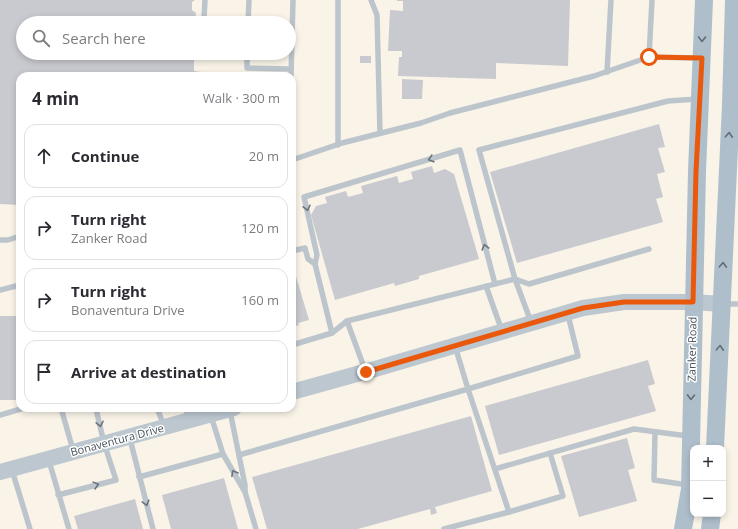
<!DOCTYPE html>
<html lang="en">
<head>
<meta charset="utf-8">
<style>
	:root { --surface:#fff; --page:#f7f7f7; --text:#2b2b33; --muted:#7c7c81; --line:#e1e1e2 }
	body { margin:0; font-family:"Open Sans",sans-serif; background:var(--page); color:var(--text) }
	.controls { position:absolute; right:12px; bottom:12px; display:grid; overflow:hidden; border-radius:8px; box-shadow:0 2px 6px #0003 }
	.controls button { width:36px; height:36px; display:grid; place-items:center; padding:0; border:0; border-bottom:1px solid var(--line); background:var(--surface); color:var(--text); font:20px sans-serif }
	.stop { position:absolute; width:12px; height:12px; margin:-9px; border:3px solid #ea580c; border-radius:50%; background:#fff }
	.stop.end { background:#ea580c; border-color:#fff; box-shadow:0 1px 4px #0008 }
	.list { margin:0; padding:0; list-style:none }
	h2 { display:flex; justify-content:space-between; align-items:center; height:52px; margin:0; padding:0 16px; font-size:17px }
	h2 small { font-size:13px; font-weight:400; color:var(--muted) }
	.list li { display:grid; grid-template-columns:26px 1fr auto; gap:12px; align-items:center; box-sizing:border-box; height:64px; margin:0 8px 8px; padding:0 8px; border:1px solid var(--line); border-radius:12px }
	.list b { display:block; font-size:15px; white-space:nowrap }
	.list p { margin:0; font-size:13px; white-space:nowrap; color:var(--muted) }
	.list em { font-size:13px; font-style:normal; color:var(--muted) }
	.icon { flex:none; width:22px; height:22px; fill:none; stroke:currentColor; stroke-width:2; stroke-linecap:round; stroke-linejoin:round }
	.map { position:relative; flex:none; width:738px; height:529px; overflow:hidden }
	.search { position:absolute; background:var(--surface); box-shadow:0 2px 6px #0003; left:16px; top:16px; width:280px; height:44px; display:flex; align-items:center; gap:10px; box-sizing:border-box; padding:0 14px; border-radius:22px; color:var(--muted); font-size:15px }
	.panel { position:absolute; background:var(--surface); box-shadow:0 2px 6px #0003; left:16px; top:72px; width:280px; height:340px; border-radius:12px }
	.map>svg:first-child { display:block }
	.commercial { fill:#faf4e8; fill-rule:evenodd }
	.building { fill:#c8cad0 }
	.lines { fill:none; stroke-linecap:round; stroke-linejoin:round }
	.lane { stroke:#bdc5cc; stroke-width:5.5 }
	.secondary { stroke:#bcc7d0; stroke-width:16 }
	.primary { stroke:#afbecb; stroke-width:18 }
	.oneway { stroke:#616c76 }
	.oneway2 { stroke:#6a747c }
	.route { stroke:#ea580c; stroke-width:5 }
	.labels { text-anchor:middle; stroke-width:3; stroke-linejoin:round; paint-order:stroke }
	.street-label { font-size:11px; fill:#47515a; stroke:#fff }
</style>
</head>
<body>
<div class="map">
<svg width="738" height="529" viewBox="0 0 738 529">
	<rect width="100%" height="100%" fill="#f0eeee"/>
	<path class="commercial" d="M 0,0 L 738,0 L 738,529 L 0,529 ZM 23,23 L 289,23 L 289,53 L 23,53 ZM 20,76 L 292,76 L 292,408 L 20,408 ZM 693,448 L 723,448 L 723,514 L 693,514 Z"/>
	<g class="building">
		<polygon points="0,0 195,0 192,2 192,10 196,13 195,23 23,23 23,53 194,53 194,71 201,72 200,76 20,76 20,205 0,204"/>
		<polygon points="397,0 570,0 568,66 496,63 496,79 398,76 399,57 402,57 402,51 388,51 390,10 403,11 403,1 397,1"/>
		<rect x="360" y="56" width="11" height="7"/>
		<polygon points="402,79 423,80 422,99 402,99"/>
		<polygon points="659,124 665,147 658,148 665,172 657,174 663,197 656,199 663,222 517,263 490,172"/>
		<polygon points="432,166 434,173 445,169 454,174 479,259 419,276 419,279 395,286 394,283 335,300 311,215 316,206 327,203 325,197 346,191 348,197 363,193 361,186 397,176 399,183 413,179 411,172"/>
		<polygon points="292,263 309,320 298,323 299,325 292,327"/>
		<polygon points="0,316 17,316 16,400 0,400"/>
		<polygon points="648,360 655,384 648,386 656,411 499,455 485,406"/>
		<polygon points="471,416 492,491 435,507 437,513 431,515 430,509 358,529 267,529 252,477"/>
		<polygon points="627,438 635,468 628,470 637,501 579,517 561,456"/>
		<polygon points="224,478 238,529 171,529 162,495"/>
		<polygon points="135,499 143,529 78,529 74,516"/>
	</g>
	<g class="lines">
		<g class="lane">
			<polyline points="371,0 377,15 380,133"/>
			<polyline points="204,18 205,0"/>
			<polyline points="248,23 249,0"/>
			<polyline points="247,53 247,68 291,69"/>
			<polyline points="649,57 652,0"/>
			<polyline points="607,72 611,0"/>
			<polyline points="291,76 293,0"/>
			<polyline points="338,145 338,0"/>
			<polyline points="292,160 342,143 421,123 450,113 594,76 649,57 699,58"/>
			<polyline points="0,240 8,240 20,236"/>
			<polyline points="292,251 305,248 308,259 315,264 332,333"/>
			<polyline points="315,264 317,255 304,197 460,150 495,284"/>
			<polyline points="486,286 502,331"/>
			<polyline points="0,290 20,285"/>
			<polyline points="724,304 738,304"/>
			<polyline points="347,321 365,370"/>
			<polyline points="531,322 515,279 479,150 668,101 697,99"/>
			<polyline points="292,345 332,333 347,321 515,279 529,284 649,249"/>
			<polyline points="61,408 73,450"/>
			<polyline points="157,408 164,426"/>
			<polyline points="186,408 189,420"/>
			<polyline points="230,411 245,485 245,491"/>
			<polyline points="0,415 24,408"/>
			<polyline points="211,416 223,454 245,492 256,529"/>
			<polyline points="655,432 654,480 688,485"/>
			<polyline points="130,439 153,529"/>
			<polyline points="239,455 468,389 455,346"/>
			<polyline points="49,461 69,529"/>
			<polyline points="495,469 634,429 688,436"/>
			<polyline points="12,470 30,529"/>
			<polyline points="139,477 223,454"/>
			<polyline points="58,495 116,480 104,443 96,409 100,408"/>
			<polyline points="509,512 563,496 550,453"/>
			<polyline points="444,529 509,512 468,389 578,356 568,315"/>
		</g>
		<g class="secondary">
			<polyline points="292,392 375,369 583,308 624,302 693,302 722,304"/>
			<polyline points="0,472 234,408"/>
		</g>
		<g class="primary">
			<polyline points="715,448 731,105 734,0"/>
			<polyline points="683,529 690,489 697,171 704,0"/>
			<polyline points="710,529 712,514"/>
		</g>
	</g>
	<defs><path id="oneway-chevron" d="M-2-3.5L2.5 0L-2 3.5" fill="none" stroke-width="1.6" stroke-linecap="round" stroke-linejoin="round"/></defs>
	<g class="oneway">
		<use href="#oneway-chevron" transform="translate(702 39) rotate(92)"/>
		<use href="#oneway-chevron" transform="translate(729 135) rotate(-87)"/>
		<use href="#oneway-chevron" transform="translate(723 265) rotate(-87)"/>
		<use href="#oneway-chevron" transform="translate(720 348) rotate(-87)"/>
		<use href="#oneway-chevron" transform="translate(691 397) rotate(91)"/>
	</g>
	<g class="oneway2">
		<use href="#oneway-chevron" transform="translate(431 159) rotate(163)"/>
		<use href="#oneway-chevron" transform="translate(307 208) rotate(77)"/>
		<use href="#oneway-chevron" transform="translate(485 247) rotate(-105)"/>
		<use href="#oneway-chevron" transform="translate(100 424) rotate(78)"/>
		<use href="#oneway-chevron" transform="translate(234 473) rotate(-119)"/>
		<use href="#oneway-chevron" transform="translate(96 485) rotate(-15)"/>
		<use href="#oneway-chevron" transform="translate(146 503) rotate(75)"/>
	</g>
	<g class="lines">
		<polyline class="route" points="366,372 583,308 624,302 693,302 696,171 702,58 649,57"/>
	</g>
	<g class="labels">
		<g class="street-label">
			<text transform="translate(692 349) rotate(-89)" y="4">Zanker Road</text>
			<text transform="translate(117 440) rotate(-15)" y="4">Bonaventura Drive</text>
		</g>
	</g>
</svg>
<div class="controls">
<button>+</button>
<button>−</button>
</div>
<div class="stop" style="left:649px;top:57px"></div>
<div class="stop end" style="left:366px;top:372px"></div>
<div class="search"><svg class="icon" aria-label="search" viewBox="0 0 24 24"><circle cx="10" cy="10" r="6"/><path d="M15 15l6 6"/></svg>Search here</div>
<section class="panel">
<h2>4 min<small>Walk · 300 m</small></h2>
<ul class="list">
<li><svg class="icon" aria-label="ahead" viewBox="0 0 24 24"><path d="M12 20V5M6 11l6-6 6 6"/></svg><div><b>Continue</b></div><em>20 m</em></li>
<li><svg class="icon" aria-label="right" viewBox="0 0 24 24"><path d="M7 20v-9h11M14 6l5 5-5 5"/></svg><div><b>Turn right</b><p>Zanker Road</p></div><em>120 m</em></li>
<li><svg class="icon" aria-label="right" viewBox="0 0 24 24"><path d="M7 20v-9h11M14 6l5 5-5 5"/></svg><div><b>Turn right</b><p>Bonaventura Drive</p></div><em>160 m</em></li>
<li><svg class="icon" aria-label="arrive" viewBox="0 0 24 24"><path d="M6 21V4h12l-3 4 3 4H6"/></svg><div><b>Arrive at destination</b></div></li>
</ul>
</section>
</div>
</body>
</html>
